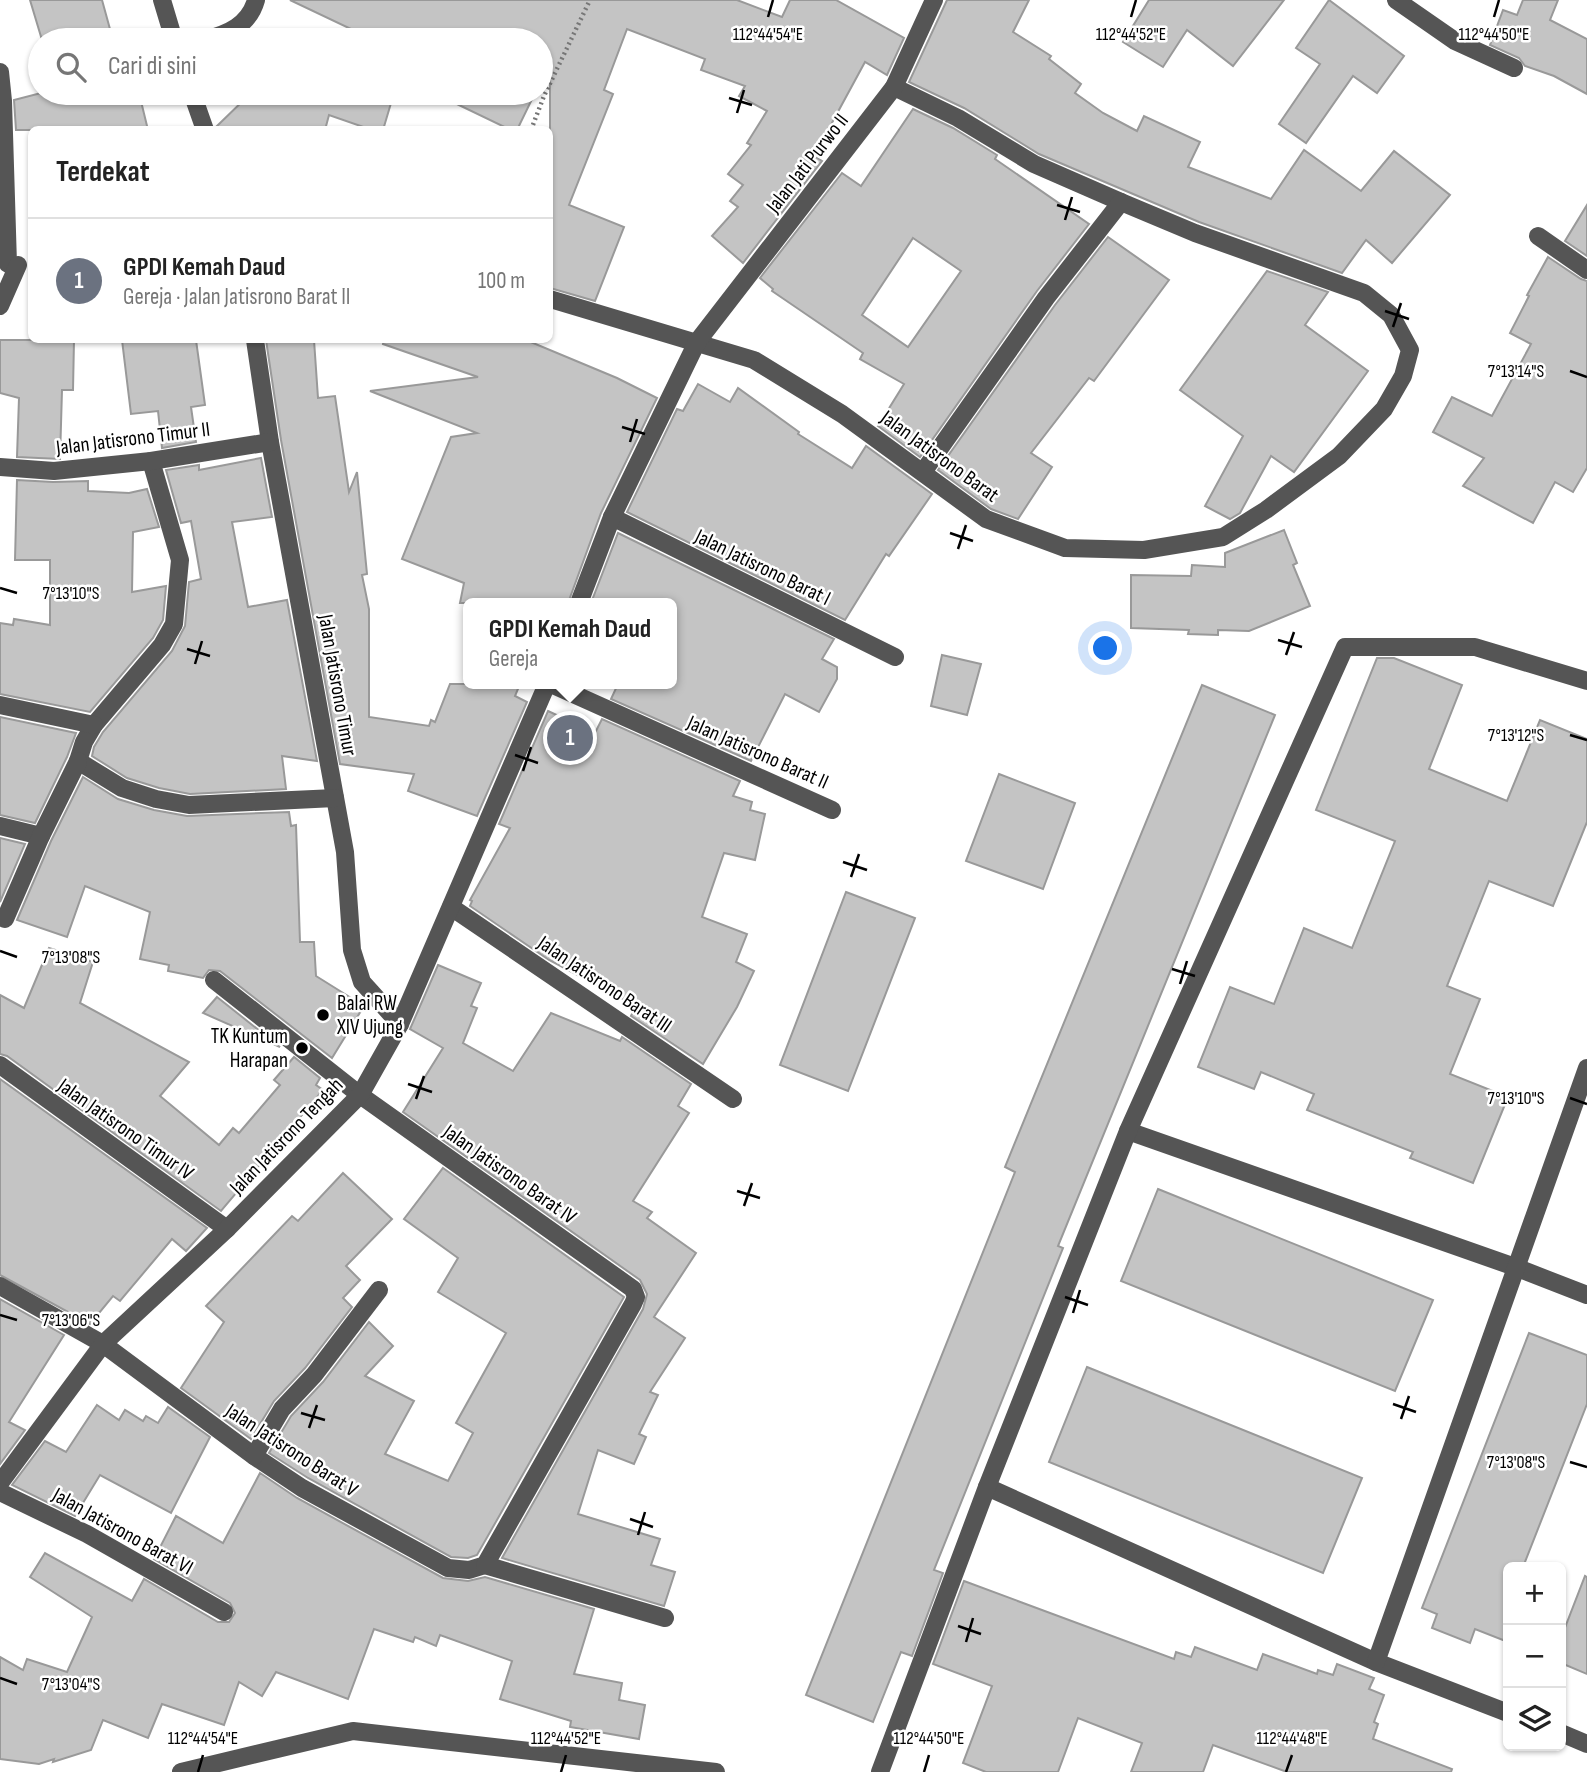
<!DOCTYPE html>
<html lang="id">
<head>
<meta charset="utf-8">
<style>
	:root { --surface:#fff; --page:#f6f6f6; --text:#222; --muted:#767676; --line:#e0e0e0; --accent:#d93025 }
	body { margin:0; font-family:"Sofia Sans Condensed",sans-serif; background:var(--page); color:var(--text) }
	.controls { position:absolute; right:21px; bottom:21px; display:grid; overflow:hidden; border-radius:10px; box-shadow:0 2px 5px #0004 }
	.controls button { width:63px; height:63px; display:grid; place-items:center; padding:0; border:0; border-bottom:2px solid var(--line); background:var(--surface); color:var(--text); font:35px sans-serif }
	.you { position:absolute; left:1106px; top:649px; width:24px; height:24px; margin:-18px; border:5px solid #fff; border-radius:50%; background:#1a73e8; box-shadow:0 0 0 10px #1a73e833 }
	.badge { display:grid; place-items:center; width:46px; height:46px; border-radius:50%; background:var(--accent); color:#fff; font-size:23px; font-weight:700 }
	.pin { position:absolute; translate:-50% -50%; border:4px solid #fff; box-shadow:0 2px 7px #0006 }
	.popup { position:absolute; left:463px; top:598px; width:214px; height:91px; box-sizing:border-box; display:grid; place-content:center; border-radius:10px; background:var(--surface); filter:drop-shadow(0 2px 5px #0005); font-size:23px; white-space:nowrap; color:var(--muted) }
	.popup b { font-size:26px; color:var(--text) }
	.popup::after { content:''; position:absolute; left:50%; top:100%; margin-left:-14px; border:14px solid transparent; border-top-color:var(--surface) }
	.list { margin:0; padding:0; list-style:none }
	h2 { display:flex; justify-content:space-between; align-items:center; height:91px; margin:0; padding:0 28px; font-size:30px }
	h2 small { font-size:23px; font-weight:400; color:var(--muted) }
	.list li { display:grid; grid-template-columns:46px 1fr auto; gap:21px; align-items:center; box-sizing:border-box; height:126px; padding:0 28px; border-top:2px solid var(--line) }
	.list b { display:block; font-size:26px; white-space:nowrap }
	.list p { margin:0; font-size:23px; white-space:nowrap; color:var(--muted) }
	.list em { font-size:23px; font-style:normal; color:var(--muted) }
	.icon { flex:none; width:38px; height:38px; fill:none; stroke:currentColor; stroke-width:2; stroke-linecap:round; stroke-linejoin:round }
	.map { position:relative; flex:none; width:1587px; height:1772px; overflow:hidden }
	.search { position:absolute; background:var(--surface); box-shadow:0 2px 5px #0004; left:28px; top:28px; width:525px; height:77px; display:flex; align-items:center; gap:18px; box-sizing:border-box; padding:0 24px; border-radius:38px; color:var(--muted); font-size:26px }
	.panel { position:absolute; background:var(--surface); box-shadow:0 2px 5px #0004; left:28px; top:126px; width:525px; height:217px; border-radius:10px }
	.map>svg:first-child { display:block }
	.building { fill:#c4c4c4; stroke:#999; stroke-width:2; fill-rule:evenodd }
	.lines { fill:none; stroke-linecap:round; stroke-linejoin:round }
	.path { stroke:#777; stroke-width:4.5; stroke-dasharray:2 3.5; stroke-linecap:butt }
	.minor { stroke:#555; stroke-width:18 }
	.ticks { fill:none; stroke:#000; stroke-width:2.5 }
	.poi-dot { fill:#000; stroke:#fff; stroke-width:2.5 }
	.labels { text-anchor:middle; stroke-width:5; stroke-linejoin:round; paint-order:stroke }
	.street-label { font-size:21px; fill:#000; stroke:#fff }
	.poi-label { font-size:21px; fill:#000; stroke:#fff; text-anchor:start }
	.ticks-label { font-size:18px; text-anchor:middle; fill:#000; stroke:#fff; stroke-width:5; stroke-linejoin:round; paint-order:stroke }
</style>
</head>
<body>
<div class="map">
<svg width="1587" height="1772" viewBox="0 0 1587 1772">
	<rect width="100%" height="100%" fill="#fff"/>
	<g class="building">
		<polygon points="30,0 102,0 113,40 42,40"/>
		<polygon points="290,0 737,0 782,17 790,0 836,0 904,38 887,75 865,62 814,156 822,161 743,263 712,236 738,207 730,201 743,185 728,174 751,145 747,143 767,111 739,96 745,86 701,70 705,59 627,29 604,90 613,94 569,205 624,227 595,301 550,288 550,62 541,80 541,40 374,40"/>
		<polygon points="947,0 1029,0 1013,32 1051,56 1049,59 1081,84 1075,93 1103,113 1137,131 1144,116 1200,142 1188,167 1271,199 1304,150 1361,191 1394,151 1450,195 1392,263 1366,240 1342,273 1199,222 1039,154 964,108 909,82"/>
		<polygon points="1149,0 1284,0 1233,66 1187,30 1163,67 1123,42"/>
		<polygon points="1329,0 1404,56 1377,93 1353,76 1306,143 1279,124 1320,64 1296,48"/>
		<polygon points="1523,0 1558,0 1550,20 1587,39 1587,94 1554,76 1525,66 1519,58 1490,45 1503,10 1517,15"/>
		<polygon points="41,93 139,93 148,130 16,130 14,100"/>
		<polygon points="251,93 394,93 383,130 372,130 329,115 325,130 216,130 216,127"/>
		<polygon points="434,93 535,93 517,130 511,130"/>
		<path d="M 913,109 L 953,128 L 997,155 L 995,159 L 1089,224 L 1037,291 L 920,457 L 878,426 L 904,384 L 860,359 L 863,353 L 772,291 L 773,289 L 760,278 L 842,173 L 861,186 ZM 913,238 L 961,271 L 908,347 L 862,315 Z"/>
		<polygon points="1587,205 1587,256 1565,241"/>
		<polygon points="1108,237 1169,280 1094,381 1089,378 1031,453 1052,467 1018,519 991,509 938,470 1055,305"/>
		<polygon points="1548,257 1581,279 1587,281 1587,468 1573,492 1555,482 1533,523 1463,486 1484,458 1433,432 1452,397 1492,416 1531,344 1510,333 1529,296 1527,295"/>
		<polygon points="1267,271 1328,292 1305,325 1368,371 1294,472 1271,456 1240,513 1230,519 1205,506 1243,436 1180,390"/>
		<polygon points="0,340 74,340 73,390 62,390 60,459 17,457 19,398 0,393"/>
		<polygon points="122,340 196,340 205,405 191,407 196,442 162,448 158,411 131,414"/>
		<polygon points="266,340 314,340 318,398 335,396 349,492 357,472 367,574 362,575 369,609 369,717 429,726 431,720 435,722 450,684 520,684 515,696 527,702 477,816 408,791 414,774 340,764 281,440"/>
		<polygon points="384,340 526,340 617,378 657,398 601,513 568,603 460,603 464,583 402,559 451,437 477,433 370,391 478,377 383,344"/>
		<polygon points="698,384 730,402 738,388 799,432 798,434 852,468 866,446 932,494 889,556 886,554 845,620 627,512 677,409 683,411"/>
		<polygon points="261,458 272,517 232,522 248,607 287,600 317,761 282,756 286,789 190,794 159,788 127,778 92,756 94,747 103,732 172,651 185,626 189,582 201,579 191,521 181,523 166,470 199,465 199,470"/>
		<polygon points="17,480 53,482 88,481 88,491 129,493 147,489 159,527 133,532 132,592 166,586 163,620 153,638 90,712 0,694 0,623 13,625 14,619 50,625 50,560 15,560"/>
		<polygon points="1284,530 1297,563 1293,565 1310,606 1249,631 1218,630 1218,635 1188,634 1189,630 1131,628 1131,575 1191,576 1192,565 1225,567 1225,553"/>
		<polygon points="618,533 834,639 822,659 837,667 837,679 819,712 785,694 751,761 611,699 618,684 671,684 671,603 591,603"/>
		<polygon points="942,655 981,664 967,715 931,706"/>
		<polygon points="1377,658 1394,658 1462,685 1429,769 1507,801 1540,720 1587,739 1587,822 1553,906 1489,881 1447,986 1480,999 1450,1074 1508,1097 1473,1183 1410,1158 1413,1152 1307,1110 1314,1094 1261,1072 1254,1089 1198,1067 1230,987 1274,1004 1304,928 1352,948 1395,841 1316,810"/>
		<polygon points="1202,685 1275,715 1058,1246 1063,1248 934,1570 943,1573 912,1656 901,1652 873,1722 806,1695 1015,1172 1005,1167"/>
		<polygon points="548,711 595,733 602,719 740,781 733,796 752,802 750,810 765,814 755,860 724,853 702,917 747,934 736,962 754,971 737,1007 703,1064 631,1016 636,1006 549,960 470,906 472,901 470,900 510,828 499,824"/>
		<polygon points="0,717 76,733 67,757 35,823 0,815"/>
		<polygon points="999,774 1075,803 1043,889 966,861"/>
		<polygon points="83,777 118,799 154,810 187,816 289,812 291,826 296,825 300,942 314,942 316,976 364,1006 332,1058 220,971 209,970 203,978 168,971 169,965 140,959 150,912 85,886 67,937 17,920 51,841"/>
		<polygon points="0,838 25,844 0,902"/>
		<polygon points="846,892 915,918 848,1091 780,1065"/>
		<polygon points="49,948 93,962 80,1003 189,1062 160,1096 219,1145 233,1128 239,1133 280,1085 274,1080 294,1057 320,1078 316,1085 323,1090 221,1211 7,1056 0,1054 0,995 24,1008"/>
		<polygon points="438,965 481,983 471,1006 477,1008 463,1043 513,1071 551,1013 620,1041 622,1037 691,1084 678,1106 689,1113 633,1201 652,1212 647,1218 696,1253 654,1317 685,1338 650,1392 658,1395 639,1434 646,1437 634,1464 598,1450 578,1514 660,1539 651,1565 675,1572 664,1606 502,1558 643,1309 647,1294 640,1280 403,1112 443,1048 410,1029"/>
		<polygon points="217,997 280,1047 203,1013"/>
		<polygon points="0,1079 207,1228 186,1251 172,1239 120,1301 113,1296 90,1324 0,1275"/>
		<polygon points="443,1168 624,1297 477,1555 468,1558 451,1557 308,1478 269,1453 291,1416 323,1382 369,1322 393,1346 365,1376 414,1401 385,1454 448,1481 473,1433 456,1423 506,1333 438,1292 458,1258 404,1219"/>
		<polygon points="343,1173 392,1219 346,1266 360,1280 343,1298 352,1307 305,1368 274,1401 251,1439 181,1388 224,1322 206,1306 292,1216 298,1221"/>
		<polygon points="1158,1189 1433,1300 1395,1391 1121,1281"/>
		<polygon points="0,1299 64,1335 9,1422 25,1430 0,1464"/>
		<polygon points="1529,1333 1587,1355 1587,1404 1523,1567 1508,1567 1508,1642 1475,1629 1470,1643 1432,1628 1437,1614 1422,1608"/>
		<polygon points="1087,1367 1362,1478 1323,1573 1049,1462"/>
		<polygon points="97,1405 119,1420 125,1410 143,1421 146,1416 158,1423 168,1407 210,1437 171,1513 100,1475 75,1516 12,1485 45,1441 66,1452"/>
		<polygon points="260,1473 297,1498 443,1578 468,1581 485,1577 594,1609 574,1674 622,1683 619,1700 645,1705 639,1739 570,1727 571,1721 500,1699 512,1661 440,1635 436,1646 415,1637 413,1642 374,1629 348,1699 276,1672 262,1696 239,1682 224,1725 162,1704 148,1738 103,1720 91,1750 53,1762 54,1759 39,1764 0,1759 0,1657 23,1670 27,1659 67,1672 92,1617 30,1577 45,1553 132,1601 144,1579 218,1622 229,1622 235,1613 230,1603 154,1559 176,1516 223,1543"/>
		<polygon points="1585,1576 1587,1577 1587,1674 1561,1663 1561,1638"/>
		<polygon points="964,1581 1174,1659 1176,1652 1191,1657 1195,1647 1257,1670 1263,1654 1317,1674 1318,1670 1333,1675 1337,1664 1374,1678 1369,1689 1384,1695 1374,1722 1378,1724 1373,1739 1452,1769 1451,1772 1287,1772 1213,1745 1203,1772 1131,1772 1142,1743 1078,1718 1058,1772 986,1772 963,1763 992,1686 933,1664"/>
	</g>
	<g class="lines">
		<polyline class="path" points="531,130 544,96 590,0"/>
		<g class="minor">
			<polyline points="162,0 174,40"/>
			<polyline points="1396,0 1455,41 1514,68"/>
			<path d="M 204,40 C 228,34 249,25 256,0"/>
			<polyline points="0,72 3,101 8,264"/>
			<polyline points="894,87 958,118 1034,164 1121,202"/>
			<polyline points="192,93 205,130"/>
			<polyline points="1538,236 1587,270"/>
			<polyline points="550,299 754,360 842,414 986,519 1065,548 1144,550 1223,537 1266,510 1339,456 1384,409 1403,376 1410,350 1391,315 1364,293 1195,233 1121,202 1046,298 923,472"/>
			<polyline points="0,306 18,265"/>
			<polyline points="255,340 270,442 345,852 352,950 362,982 400,1024"/>
			<polyline points="151,461 180,560 174,624 162,645 94,725 84,742 78,761 122,788 156,799 189,805 335,798"/>
			<polyline points="0,467 54,471 151,461 270,442"/>
			<polyline points="612,517 895,657"/>
			<polyline points="579,603 612,517 697,342 894,87 934,0"/>
			<polyline points="551,684 832,810"/>
			<polyline points="0,705 94,725"/>
			<polyline points="0,826 41,836"/>
			<polyline points="451,907 733,1099"/>
			<polyline points="5,919 41,836 78,761"/>
			<polyline points="0,1065 227,1229"/>
			<polyline points="1128,1131 1515,1267 1587,1295"/>
			<polyline points="0,1286 103,1344 254,1456 302,1488 448,1568 469,1570 485,1565 633,1304 636,1297 633,1289 360,1095 214,980"/>
			<polyline points="254,1456 282,1409 314,1375 379,1290"/>
			<polyline points="0,1483 103,1344 227,1229 360,1095 400,1024 547,684"/>
			<polyline points="987,1487 1376,1662 1508,1713"/>
			<polyline points="0,1492 87,1534 224,1612"/>
			<polyline points="485,1565 665,1618"/>
			<polyline points="1376,1662 1587,1068"/>
			<polyline points="1561,1733 1587,1744"/>
			<polyline points="181,1772 353,1731 716,1772"/>
			<polyline points="880,1772 987,1487 1128,1131 1345,647 1475,647 1587,681"/>
		</g>
	</g>
	<path class="ticks" d="M 768,17 L 773,0M 1131,17 L 1136,0M 1494,17 L 1499,0M 729,98 L 752,105M 737,113 L 744,90M 1057,205 L 1080,212M 1065,220 L 1072,197M 1385,311 L 1409,319M 1393,327 L 1401,303M 1570,371 L 1587,377M 622,427 L 645,434M 630,442 L 637,419M 950,533 L 973,541M 958,549 L 966,525M 0,588 L 17,593M 1278,640 L 1302,647M 187,649 L 210,656M 1286,655 L 1294,632M 195,664 L 202,641M 1570,735 L 1587,740M 515,755 L 538,763M 523,771 L 531,747M 843,862 L 867,870M 851,877 L 859,854M 0,951 L 17,957M 1172,969 L 1195,976M 1180,984 L 1187,961M 408,1084 L 432,1092M 1570,1098 L 1587,1104M 416,1099 L 424,1076M 737,1191 L 760,1198M 744,1206 L 752,1183M 1065,1297 L 1088,1305M 1073,1313 L 1080,1290M 0,1315 L 17,1320M 1393,1404 L 1416,1412M 301,1413 L 325,1420M 1401,1419 L 1409,1396M 309,1428 L 317,1405M 1570,1462 L 1587,1467M 630,1519 L 653,1527M 638,1535 L 645,1512M 958,1626 L 981,1634M 966,1642 L 973,1618M 0,1678 L 17,1684M 198,1772 L 203,1755M 561,1772 L 566,1755M 924,1772 L 929,1755M 1286,1772 L 1292,1755"/>
	<g class="poi-dot">
		<circle cx="323" cy="1015" r="7"/>
		<circle cx="302" cy="1048" r="7"/>
	</g>
	<g class="labels">
		<g class="street-label">
			<text transform="translate(807 163) rotate(-52)" y="7">Jalan Jati Purwo II</text>
			<text transform="translate(133 438) rotate(-7)" y="7">Jalan Jatisrono Timur II</text>
			<text transform="translate(940 456) rotate(36)" y="7">Jalan Jatisrono Barat</text>
			<text transform="translate(763 567) rotate(26)" y="7">Jalan Jatisrono Barat I</text>
			<text transform="translate(338 685) rotate(80)" y="7">Jalan Jatisrono Timur</text>
			<text transform="translate(758 752) rotate(24)" y="7">Jalan Jatisrono Barat II</text>
			<text transform="translate(605 984) rotate(34)" y="7">Jalan Jatisrono Barat III</text>
			<text transform="translate(126 1129) rotate(35)" y="7">Jalan Jatisrono Timur IV</text>
			<text transform="translate(286 1136) rotate(-46)" y="7">Jalan Jatisrono Tengah</text>
			<text transform="translate(510 1174) rotate(35)" y="7">Jalan Jatisrono Barat IV</text>
			<text transform="translate(292 1450) rotate(33)" y="7">Jalan Jatisrono Barat V</text>
			<text transform="translate(123 1531) rotate(29)" y="7">Jalan Jatisrono Barat VI</text>
		</g>
		<g class="poi-label">
			<text x="337" y="1010">Balai RW<tspan x="337" dy="24">XIV Ujung</tspan></text>
			<text x="288" y="1043" text-anchor="end">TK Kuntum<tspan x="288" dy="24">Harapan</tspan></text>
		</g>
	</g>
	<g class="ticks-label">
		<text x="768" y="40">112°44'54"E</text>
		<text x="1131" y="40">112°44'52"E</text>
		<text x="1494" y="40">112°44'50"E</text>
		<text x="1516" y="377">7°13'14"S</text>
		<text x="71" y="599">7°13'10"S</text>
		<text x="1516" y="741">7°13'12"S</text>
		<text x="71" y="963">7°13'08"S</text>
		<text x="1516" y="1104">7°13'10"S</text>
		<text x="71" y="1326">7°13'06"S</text>
		<text x="1516" y="1468">7°13'08"S</text>
		<text x="71" y="1690">7°13'04"S</text>
		<text x="203" y="1744">112°44'54"E</text>
		<text x="566" y="1744">112°44'52"E</text>
		<text x="929" y="1744">112°44'50"E</text>
		<text x="1292" y="1744">112°44'48"E</text>
	</g>
</svg>
<div class="controls">
<button>+</button>
<button>−</button>
<button><svg class="icon" aria-label="layers" viewBox="0 0 24 24"><path d="M12 4l9 5-9 5-9-5zM3 14l9 5 9-5"/></svg></button>
</div>
<div class="you"></div>
<div class="pin badge" style="left:570px;top:738px;background:#6b7280">1</div>
<div class="popup"><b>GPDI Kemah Daud</b>Gereja</div>
<div class="search"><svg class="icon" aria-label="search" viewBox="0 0 24 24"><circle cx="10" cy="10" r="6"/><path d="M15 15l6 6"/></svg>Cari di sini</div>
<section class="panel">
<h2>Terdekat<small></small></h2>
<ul class="list">
<li><span class="badge" style="background:#6b7280">1</span><div><b>GPDI Kemah Daud</b><p>Gereja · Jalan Jatisrono Barat II</p></div><em>100 m</em></li>
</ul>
</section>
</div>
</body>
</html>
